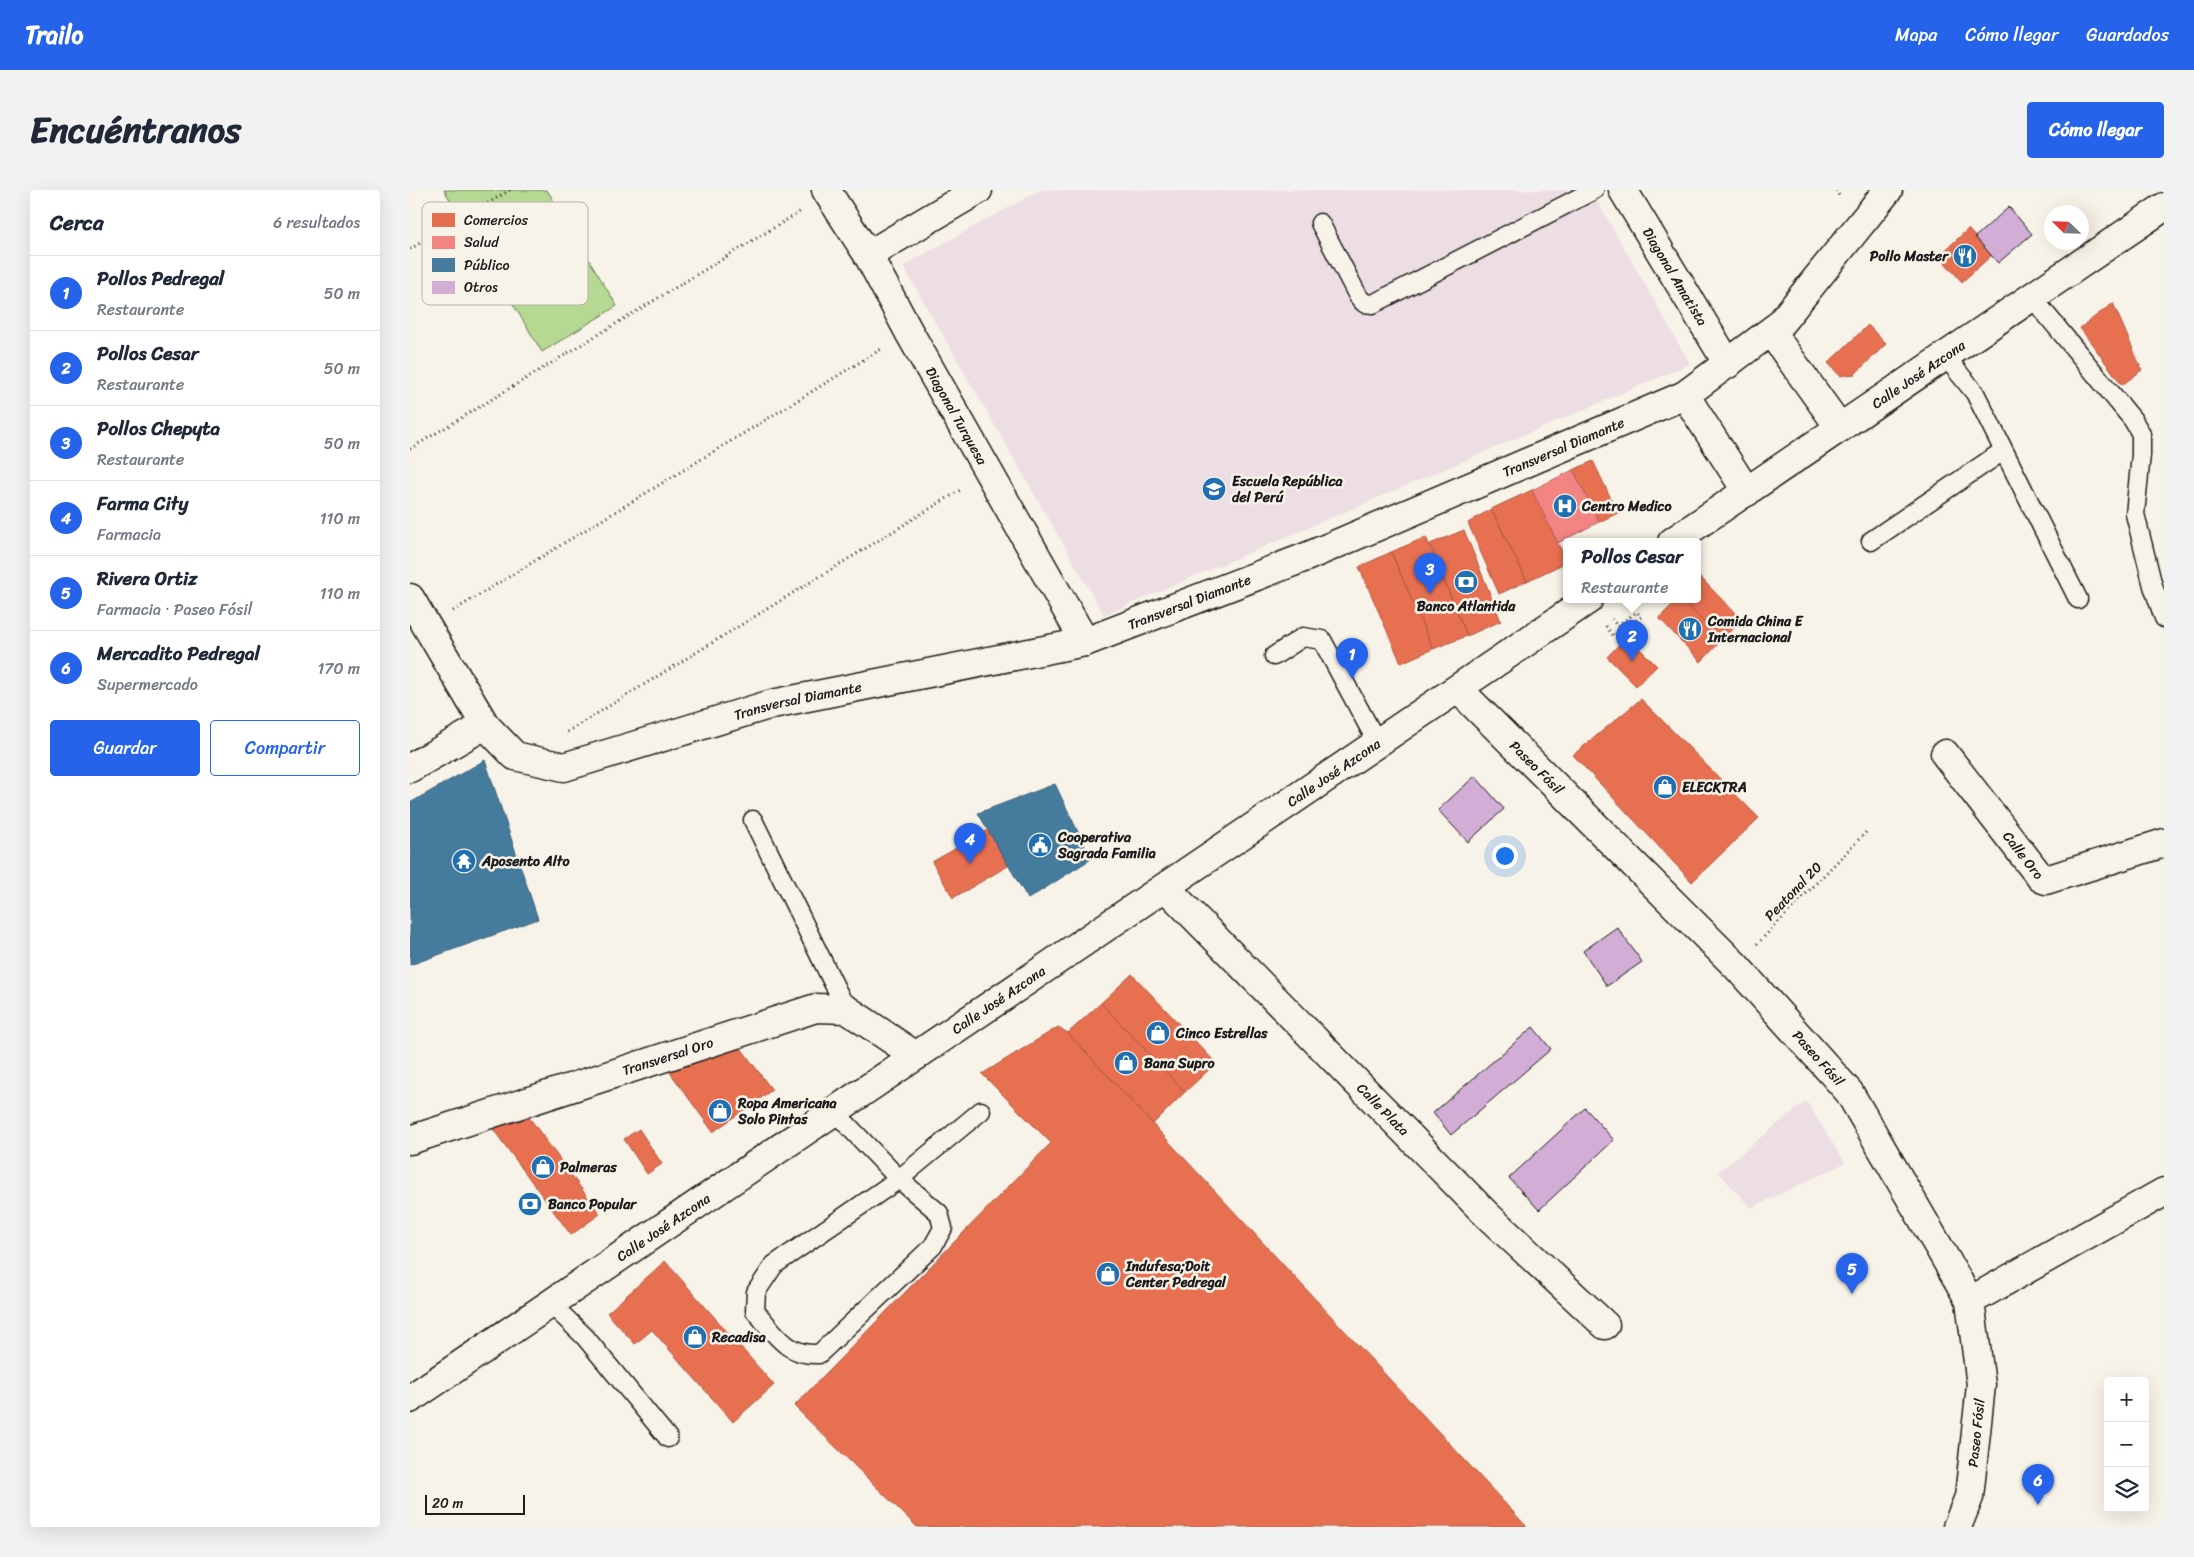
<!DOCTYPE html>
<html lang="es">
<head>
<meta charset="utf-8">
<style>
	:root { --surface:#fff; --page:#f2f2f3; --text:#1f2937; --muted:#747a83; --line:#e0e1e3; --accent:#2563eb }
	body { margin:0; font-family:Sriracha,sans-serif; background:var(--page); color:var(--text) }
	.controls { position:absolute; right:15px; bottom:15px; display:grid; overflow:hidden; border-radius:5px; box-shadow:0 5px 20px #0002 }
	.controls button { width:45px; height:45px; display:grid; place-items:center; padding:0; border:0; border-bottom:1px solid var(--line); background:var(--surface); color:var(--text); font:25px sans-serif }
	.compass { position:absolute; left:1634px; top:15px; width:45px; height:45px; border-radius:50%; background:var(--surface); box-shadow:0 5px 20px #0002; rotate:293deg }
	.scale { position:absolute; left:15px; bottom:12px; width:100px; box-sizing:border-box; padding-left:5px; border:2px solid #1c1c1c; border-top:0; font-size:14px; line-height:18px; white-space:nowrap; color:#1c1c1c; -webkit-text-stroke:4px #f7f3e8; paint-order:stroke }
	.you { position:absolute; left:1094px; top:665px; width:18px; height:18px; margin:-12px; border:4px solid #fff; border-radius:50%; background:#1a73e8; box-shadow:0 0 0 8px #1a73e833 }
	.badge { display:grid; place-items:center; width:32px; height:32px; border-radius:50%; background:var(--accent); color:#fff; font-size:16px; font-weight:700 }
	.pin { position:absolute; translate:-50% -41px; filter:drop-shadow(0 1px 2px #0008) }
	.pin::after { content:''; position:absolute; top:26px; width:18px; height:15px; background:inherit; clip-path:polygon(0 0,100% 0,50% 100%) }
	.popup { position:absolute; left:1153px; top:348px; width:138px; height:65px; box-sizing:border-box; display:grid; place-content:center; border-radius:5px; background:var(--surface); filter:drop-shadow(0 1px 4px #0005); font-size:16px; white-space:nowrap; color:var(--muted) }
	.popup b { font-size:19px; color:var(--text) }
	.popup::after { content:''; position:absolute; left:50%; top:100%; margin-left:-10px; border:10px solid transparent; border-top-color:var(--surface) }
	.list { margin:0; padding:0; list-style:none }
	h2 { display:flex; justify-content:space-between; align-items:center; height:65px; margin:0; padding:0 20px; font-size:21px }
	h2 small { font-size:16px; font-weight:400; color:var(--muted) }
	.list li { display:grid; grid-template-columns:32px 1fr auto; gap:15px; align-items:center; box-sizing:border-box; height:75px; padding:0 20px; border-top:1px solid var(--line) }
	.list b { display:block; font-size:19px; white-space:nowrap }
	.list p { margin:0; font-size:16px; white-space:nowrap; color:var(--muted) }
	.list em { font-size:16px; font-style:normal; color:var(--muted) }
	.actions { display:flex; gap:10px; padding:15px 20px }
	.actions a { flex:1; padding:11px 0; border:1px solid var(--accent); border-radius:5px; text-align:center; font-size:18px; color:var(--accent) }
	.actions .main { background:var(--accent); color:#fff }
	.icon { flex:none; width:28px; height:28px; fill:none; stroke:currentColor; stroke-width:2; stroke-linecap:round; stroke-linejoin:round }
	.map { position:relative; flex:none; width:1754px; height:1337px; overflow:hidden; border-radius:5px }
	header { display:flex; align-items:center; gap:30px; box-sizing:border-box; height:70px; padding:0 25px; background:var(--accent); color:#fff }
	header strong { font-size:24px }
	nav { display:flex; gap:28px; margin-inline-start:auto; font-size:18px }
	.intro { display:flex; align-items:center; justify-content:space-between; box-sizing:border-box; height:120px; padding:0 30px }
	h1 { margin:0; font-size:35px }
	.button { padding:12px 22px; border-radius:5px; background:var(--accent); color:#fff; font-size:18px; font-weight:700 }
	main { display:flex; gap:30px; padding:0 30px }
	aside { flex:1; background:var(--surface); border-radius:5px; box-shadow:0 5px 20px #0002 }
	.map>svg:first-child { display:block }
	.built { fill:#ecdee3 }
	.green { fill:#b5d892; stroke:#687a57 }
	.shops { fill:#e76f51; stroke:#aa5641 }
	.health { fill:#f28482; stroke:#b26563 }
	.public { fill:#457b9d; stroke:#395e76 }
	.building { fill:#d2add6; stroke:#1c1c1c }
	.lines { fill:none; stroke-linecap:round; stroke-linejoin:round }
	.lane-casing { stroke:#1c1c1c; stroke-width:21 }
	.street-casing { stroke:#1c1c1c; stroke-width:31 }
	.secondary-casing { stroke:#1c1c1c; stroke-width:31 }
	.path { stroke:#1c1c1c; stroke-width:3; stroke-dasharray:1 4; stroke-linecap:butt }
	.lane { stroke:#f7f3e8; stroke-width:18 }
	.street { stroke:#f7f3e8; stroke-width:28 }
	.secondary { stroke:#f7f3e8; stroke-width:28 }
	.labels { text-anchor:middle; stroke-width:5; stroke-linejoin:round; paint-order:stroke }
	.poi-label { font-size:14px; font-weight:bold; fill:#1c1c1c; stroke:#f7f3e8; text-anchor:start }
	.street-label { font-size:14px; fill:#1c1c1c; stroke:#f7f3e8 }
	.key { fill:#f7f3e8; stroke:#b5b2ab; stroke-width:1 }
	.key-label { font-size:14px; fill:#1c1c1c }
</style>
</head>
<body>
<header>
<strong>Trailo</strong>
<nav><a>Mapa</a><a>Cómo llegar</a><a>Guardados</a></nav>
</header>
<div class="intro"><h1>Encuéntranos</h1><a class="button">Cómo llegar</a></div>
<main>
<aside>
<h2>Cerca<small>6 resultados</small></h2>
<ul class="list">
<li><span class="badge">1</span><div><b>Pollos Pedregal</b><p>Restaurante</p></div><em>50 m</em></li>
<li><span class="badge">2</span><div><b>Pollos Cesar</b><p>Restaurante</p></div><em>50 m</em></li>
<li><span class="badge">3</span><div><b>Pollos Chepyta</b><p>Restaurante</p></div><em>50 m</em></li>
<li><span class="badge">4</span><div><b>Farma City</b><p>Farmacia</p></div><em>110 m</em></li>
<li><span class="badge">5</span><div><b>Rivera Ortiz</b><p>Farmacia · Paseo Fósil</p></div><em>110 m</em></li>
<li><span class="badge">6</span><div><b>Mercadito Pedregal</b><p>Supermercado</p></div><em>170 m</em></li>
</ul>
<div class="actions"><a class="main">Guardar</a><a>Compartir</a></div>
</aside>
<div class="map">
<svg width="1754" height="1337" viewBox="0 0 1754 1337">
	<rect width="100%" height="100%" fill="#f7f3e8"/>
	<filter id="ink" filterUnits="userSpaceOnUse"><feTurbulence type="fractalNoise" baseFrequency=".02" numOctaves="2"/><feDisplacementMap in="SourceGraphic" scale="10" xChannelSelector="R" yChannelSelector="G"/><feConvolveMatrix kernelMatrix="1 2 1 2 8 2 1 2 1" color-interpolation-filters="sRGB"/></filter>
	<g filter="url(#ink)">
		<g class="built">
			<polygon points="630,0 1181,0 1280,174 694,425 493,76"/>
			<polygon points="1396,911 1435,973 1341,1018 1308,982"/>
		</g>
		<polygon class="green" points="34,0 137,0 207,116 132,162"/>
		<g class="shops">
			<polygon points="1558,39 1582,65 1552,92 1529,66"/>
			<polygon points="1703,113 1732,180 1712,195 1670,138"/>
			<polygon points="1458,135 1476,154 1445,184 1430,186 1418,173"/>
			<polygon points="1183,271 1208,323 1189,332 1163,280"/>
			<polygon points="1122,300 1157,372 1117,391 1081,319"/>
			<polygon points="1081,319 1117,391 1089,404 1058,333"/>
			<polygon points="1054,340 1091,431 1057,446 1020,354"/>
			<polygon points="1016,347 1057,446 1023,459 981,362"/>
			<polygon points="981,362 1023,459 991,473 949,377"/>
			<polygon points="1290,387 1332,430 1312,450 1272,410 1287,410 1287,390"/>
			<polygon points="1267,410 1272,410 1312,450 1291,472 1249,428"/>
			<polygon points="1217,446 1247,476 1226,496 1197,467"/>
			<polygon points="1231,509 1349,628 1282,692 1163,565"/>
			<polygon points="578,640 598,676 543,708 522,672"/>
			<polygon points="722,784 806,873 775,902 691,813"/>
			<polygon points="691,813 775,902 743,934 658,843"/>
			<polygon points="648,837 658,843 1117,1337 507,1337 384,1216 641,953 572,884"/>
			<polygon points="331,858 362,900 303,942 259,881"/>
			<polygon points="113,919 190,1024 161,1045 77,931"/>
			<polygon points="229,939 252,974 237,984 214,949"/>
			<polygon points="255,1071 364,1195 323,1232 242,1140 225,1154 197,1123"/>
		</g>
		<polygon class="health" points="1163,280 1189,332 1148,353 1122,300"/>
		<g class="public">
			<polygon points="75,570 128,729 0,775 0,613"/>
			<polygon points="645,594 681,669 618,709 568,623"/>
		</g>
		<g class="building">
			<polygon points="1599,17 1622,44 1588,73 1565,47"/>
			<polygon points="1065,586 1094,619 1058,652 1028,620"/>
			<polygon points="1207,737 1232,772 1197,796 1173,761"/>
			<polygon points="1123,837 1141,859 1041,945 1023,923"/>
			<polygon points="1175,918 1204,950 1129,1020 1099,988"/>
		</g>
		<g class="lines">
			<g class="lane-casing">
				<g id="lane">
					<polyline points="910,33 948,106 954,113 963,114 1184,0"/>
					<polyline points="1622,107 1723,230 1731,244 1731,265 1725,324 1743,396 1754,428"/>
					<polyline points="1535,166 1565,203 1668,409"/>
					<polyline points="1461,351 1593,261"/>
					<polyline points="864,466 893,447 912,450 968,554"/>
					<polyline points="343,630 436,819"/>
					<path d="M 424,921 L 489,989 L 529,1023 L 533,1038 L 523,1056 L 409,1164 C 376,1166 365,1143 345,1121 L 346,1102 L 364,1075 L 489,989 L 571,921"/>
					<polyline points="141,1114 175,1147 258,1248"/>
				</g>
			</g>
			<g class="street-casing">
				<g id="street">
					<path id="s1" d="M 416,0 L 458,65 L 499,142 L 675,452"/>
					<path id="s2" d="M 1213,0 L 1318,174"/>
					<polyline points="458,65 568,0"/>
					<polyline points="1361,142 1430,238"/>
					<polyline points="1275,205 1337,302"/>
					<path id="s3" d="M 0,408 L 75,535 L 105,566 L 154,577 L 362,514 L 675,452 L 896,367 L 1275,205 L 1369,135 L 1478,0"/>
					<path id="s4" d="M 1048,499 L 1326,776 L 1439,902 L 1560,1111 L 1571,1195 L 1559,1307 L 1547,1337"/>
					<path id="s5" d="M 1535,564 L 1631,688 L 1636,690 L 1754,653"/>
					<polyline points="0,578 75,535"/>
					<path id="s6" d="M 756,698 L 1078,1026 L 1195,1135"/>
					<path id="s7" d="M 0,950 L 406,818 L 436,819 L 506,866"/>
					<polyline points="1560,1111 1754,1002"/>
				</g>
			</g>
			<g class="secondary-casing">
				<g id="secondary">
					<path id="s8" d="M 1262,352 L 1754,17"/>
					<path id="s9" d="M 0,1209 L 1178,410"/>
				</g>
			</g>
			<g class="path">
				<polyline points="1426,0 1430,8"/>
				<polyline points="0,59 100,0"/>
				<polyline points="0,259 393,20"/>
				<polyline points="43,421 473,158"/>
				<polyline points="1196,436 1203,446 1231,427 1227,422 1207,436 1202,429"/>
				<polyline points="157,542 552,299"/>
				<polyline points="1347,754 1457,641"/>
			</g>
			<use href="#lane" class="lane"/>
			<use href="#street" class="street"/>
			<use href="#secondary" class="secondary"/>
		</g>
	</g>
	<defs>
		<g id="restaurant-disc" transform="scale(1.25)"><circle r="9.5" fill="#1f6fb2" stroke="#f7f3e8"/><path d="M-5-6h1v4h1v-4h1v4h1v-4h1v5L-1.5 .5V6h-2V.5L-5-1ZM5-6V6H3V1.5H1.5Q1.5-4 5-6Z" fill="#fff"/></g>
		<g id="school-disc" transform="scale(1.25)"><circle r="9.5" fill="#1f6fb2" stroke="#f7f3e8"/><path d="M0-5L7-2L0 1L-7-2ZM-4 1L0 2.5L4 1V4Q0 6-4 4Z" fill="#fff"/></g>
		<g id="hospital-disc" transform="scale(1.25)"><circle r="9.5" fill="#1f6fb2" stroke="#f7f3e8"/><path d="M-5-5h3v3.5h4V-5h3V5h-3V1.5h-4V5h-3Z" fill="#fff"/></g>
		<g id="bank-disc" transform="scale(1.25)"><circle r="9.5" fill="#1f6fb2" stroke="#f7f3e8"/><path d="M-6-4H6V4H-6ZM0-2.3a2.3 2.3 0 1 0 0 4.6a2.3 2.3 0 1 0 0-4.6Z" fill="#fff"/></g>
		<g id="shop-disc" transform="scale(1.25)"><circle r="9.5" fill="#1f6fb2" stroke="#f7f3e8"/><path d="M-5-2.5h2.3a2.7 3.5 0 0 1 5.4 0H5L5.5 6h-11ZM-1.5-2.5h3a1.5 2.3 0 0 0-3 0Z" fill="#fff"/></g>
		<g id="civic-disc" transform="scale(1.25)"><circle r="9.5" fill="#1f6fb2" stroke="#f7f3e8"/><path d="M-.6-6.5H3V-4.5H.6V-3L4-1V1h2V6H-6V1h2V-1L-.6-3ZM-1.2 2.5V6h2.4V2.5Z" fill="#fff"/></g>
		<g id="temple-disc" transform="scale(1.25)"><circle r="9.5" fill="#1f6fb2" stroke="#f7f3e8"/><path d="M0-6L5-2H3V0L6.5 2.5H4V6H1.5V3h-3V6H-4V2.5H-6.5L-3 0V-2H-5Z" fill="#fff"/></g>
	</defs>
	<g fill-rule="evenodd">
		<use href="#restaurant-disc" x="1555" y="66"/>
		<use href="#school-disc" x="804" y="299"/>
		<use href="#hospital-disc" x="1155" y="316"/>
		<use href="#bank-disc" x="1056" y="392"/>
		<use href="#restaurant-disc" x="1280" y="439"/>
		<use href="#shop-disc" x="1255" y="597"/>
		<use href="#civic-disc" x="630" y="655"/>
		<use href="#temple-disc" x="54" y="671"/>
		<use href="#shop-disc" x="748" y="843"/>
		<use href="#shop-disc" x="716" y="873"/>
		<use href="#shop-disc" x="310" y="921"/>
		<use href="#shop-disc" x="133" y="977"/>
		<use href="#bank-disc" x="120" y="1014"/>
		<use href="#shop-disc" x="698" y="1084"/>
		<use href="#shop-disc" x="285" y="1147"/>
	</g>
	<g class="labels">
		<g class="poi-label">
			<text x="1538" y="71" text-anchor="end">Pollo Master</text>
			<text x="822" y="296">Escuela República<tspan x="822" dy="16">del Perú</tspan></text>
			<text x="1172" y="321">Centro Medico</text>
			<text x="1056" y="421" text-anchor="middle">Banco Atlantida</text>
			<text x="1298" y="436">Comida China E<tspan x="1298" dy="16">Internacional</tspan></text>
			<text x="1272" y="602">ELECKTRA</text>
			<text x="648" y="652">Cooperativa<tspan x="648" dy="16">Sagrada Familia</tspan></text>
			<text x="72" y="676">Aposento Alto</text>
			<text x="766" y="848">Cinco Estrellas</text>
			<text x="734" y="878">Bana Supro</text>
			<text x="328" y="918">Ropa Americana<tspan x="328" dy="16">Solo Pintas</tspan></text>
			<text x="150" y="982">Palmeras</text>
			<text x="138" y="1019">Banco Popular</text>
			<text x="716" y="1081">Indufesa;Doit<tspan x="716" dy="16">Center Pedregal</tspan></text>
			<text x="302" y="1152">Recadisa</text>
		</g>
		<g class="street-label">
			<text dy="5" stroke="none"><textPath href="#s2" startOffset="101">Diagonal Amatista</textPath></text>
			<text dy="5" stroke="none"><textPath href="#s8" startOffset="298">Calle José Azcona</textPath></text>
			<text dy="5" stroke="none"><textPath href="#s1" startOffset="261">Diagonal Turquesa</textPath></text>
			<text dy="5" stroke="none"><textPath href="#s3" startOffset="1294">Transversal Diamante</textPath></text>
			<text dy="5" stroke="none"><textPath href="#s3" startOffset="889">Transversal Diamante</textPath></text>
			<text dy="5" stroke="none"><textPath href="#s3" startOffset="484">Transversal Diamante</textPath></text>
			<text dy="5" stroke="none"><textPath href="#s4" startOffset="111">Paseo Fósil</textPath></text>
			<text dy="5" stroke="none"><textPath href="#s9" startOffset="1116">Calle José Azcona</textPath></text>
			<text dy="5" stroke="none"><textPath href="#s5" startOffset="128">Calle Oro</textPath></text>
			<text transform="translate(1383 701) rotate(-46)" y="5">Peatonal 20</text>
			<text dy="5" stroke="none"><textPath href="#s9" startOffset="711">Calle José Azcona</textPath></text>
			<text dy="5" stroke="none"><textPath href="#s7" startOffset="271">Transversal Oro</textPath></text>
			<text dy="5" stroke="none"><textPath href="#s4" startOffset="516">Paseo Fósil</textPath></text>
			<text dy="5" stroke="none"><textPath href="#s6" startOffset="310">Calle Plata</textPath></text>
			<text dy="5" stroke="none"><textPath href="#s9" startOffset="306">Calle José Azcona</textPath></text>
			<text transform="translate(1566 1243) rotate(-84)" y="5">Paseo Fósil</text>
		</g>
	</g>
	<rect x="12" y="12" width="166" height="103" rx="8" class="key"/>
	<rect x="22" y="23" width="23" height="14" fill="#e76f51"/>
	<rect x="22" y="46" width="23" height="13" fill="#f28482"/>
	<rect x="22" y="68" width="23" height="14" fill="#457b9d"/>
	<rect x="22" y="91" width="23" height="13" fill="#d2add6"/>
	<g class="key-label">
		<text x="54" y="35">Comercios</text>
		<text x="54" y="57">Salud</text>
		<text x="54" y="80">Público</text>
		<text x="54" y="102">Otros</text>
	</g>
</svg>
<div class="controls">
<button>+</button>
<button>−</button>
<button><svg class="icon" aria-label="layers" viewBox="0 0 24 24"><path d="M12 4l9 5-9 5-9-5zM3 14l9 5 9-5"/></svg></button>
</div>
<svg class="compass" viewBox="-18 -18 36 36"><path d="M0-13l5 13h-10z" fill="#e53935"/><path d="M0 13l5-13h-10z" fill="#747a83"/></svg>
<div class="scale">20 m</div>
<div class="you"></div>
<div class="pin badge" style="left:942px;top:489px">1</div>
<div class="pin badge" style="left:1222px;top:471px">2</div>
<div class="popup"><b>Pollos Cesar</b>Restaurante</div>
<div class="pin badge" style="left:1020px;top:404px">3</div>
<div class="pin badge" style="left:560px;top:674px">4</div>
<div class="pin badge" style="left:1442px;top:1104px">5</div>
<div class="pin badge" style="left:1628px;top:1315px">6</div>
</div>
</main>
</body>
</html>
